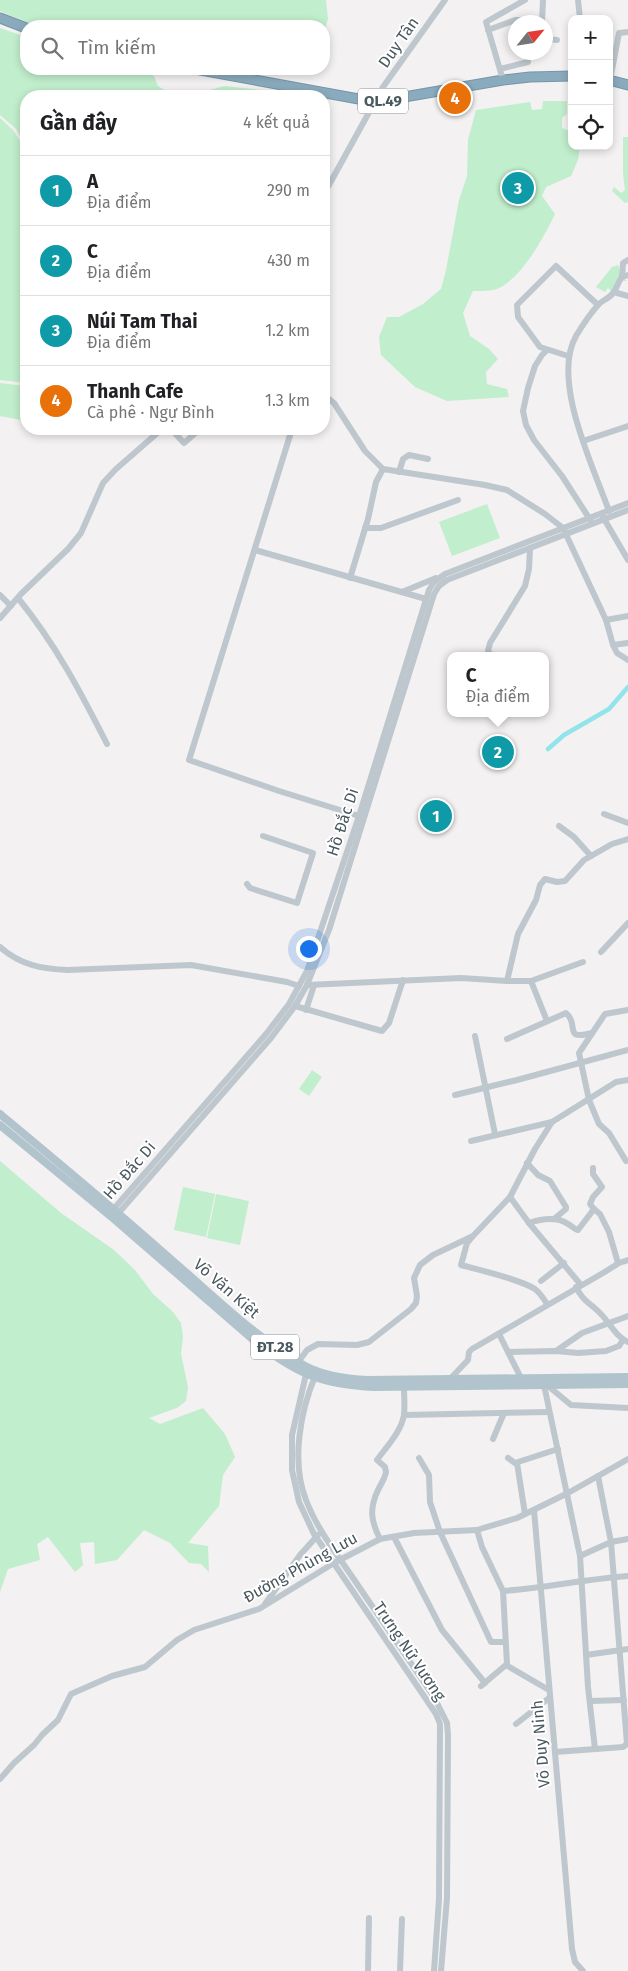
<!DOCTYPE html>
<html lang="vi">
<head>
<meta charset="utf-8">
<style>
	:root { --surface:#fff; --page:#f6f6f6; --text:#202124; --muted:#757577; --line:#e0e0e0; --accent:#1a73e8 }
	body { margin:0; font-family:"Fira Sans",sans-serif; background:var(--page); color:var(--text) }
	.controls { position:absolute; right:15px; top:15px; display:grid; overflow:hidden; border-radius:10px; box-shadow:0 2px 8px #0003 }
	.controls button { width:45px; height:45px; display:grid; place-items:center; padding:0; border:0; border-bottom:1px solid var(--line); background:var(--surface); color:var(--text); font:25px sans-serif }
	.compass { position:absolute; left:508px; top:15px; width:45px; height:45px; border-radius:50%; background:var(--surface); box-shadow:0 2px 8px #0003; rotate:60deg }
	.you { position:absolute; left:308px; top:948px; width:18px; height:18px; margin:-12px; border:4px solid #fff; border-radius:50%; background:#1a73e8; box-shadow:0 0 0 8px #1a73e833 }
	.badge { display:grid; place-items:center; width:32px; height:32px; border-radius:50%; background:var(--accent); color:#fff; font-size:16px; font-weight:700 }
	.pin { position:absolute; translate:-50% -50%; border:2px solid #fff; box-shadow:0 1px 5px #0006 }
	.popup { position:absolute; left:447px; top:652px; width:102px; height:65px; box-sizing:border-box; display:grid; place-content:center; border-radius:10px; background:var(--surface); filter:drop-shadow(0 1px 4px #0005); font-size:16px; white-space:nowrap; color:var(--muted) }
	.popup b { font-size:19px; color:var(--text) }
	.popup::after { content:''; position:absolute; left:50%; top:100%; margin-left:-10px; border:10px solid transparent; border-top-color:var(--surface) }
	.list { margin:0; padding:0; list-style:none }
	h2 { display:flex; justify-content:space-between; align-items:center; height:65px; margin:0; padding:0 20px; font-size:21px }
	h2 small { font-size:16px; font-weight:400; color:var(--muted) }
	.list li { display:grid; grid-template-columns:32px 1fr auto; gap:15px; align-items:center; box-sizing:border-box; height:70px; padding:0 20px; border-top:1px solid var(--line) }
	.list b { display:block; font-size:19px; white-space:nowrap }
	.list p { margin:0; font-size:16px; white-space:nowrap; color:var(--muted) }
	.list em { font-size:16px; font-style:normal; color:var(--muted) }
	.icon { flex:none; width:28px; height:28px; fill:none; stroke:currentColor; stroke-width:2; stroke-linecap:round; stroke-linejoin:round }
	.map { position:relative; flex:none; width:628px; height:1971px; overflow:hidden }
	.search { position:absolute; background:var(--surface); box-shadow:0 2px 8px #0003; left:20px; top:20px; width:310px; height:55px; display:flex; align-items:center; gap:12px; box-sizing:border-box; padding:0 18px; border-radius:20px; color:var(--muted); font-size:19px }
	.panel { position:absolute; background:var(--surface); box-shadow:0 2px 8px #0003; left:20px; top:90px; width:310px; height:345px; border-radius:20px }
	.map>svg:first-child { display:block }
	.green { fill:#c1eecc }
	.lines { fill:none; stroke-linecap:round; stroke-linejoin:round }
	.canal { stroke:#90e4ea; stroke-width:4.5 }
	.highway-casing { stroke:#7596a9; stroke-width:11 }
	.minor { stroke:#bdc7cd; stroke-width:6 }
	.major { stroke:#b1c4ce; stroke-width:8 }
	.highway { stroke:#8aabbd; stroke-width:9 }
	.labels { text-anchor:middle; stroke-width:4; stroke-linejoin:round; paint-order:stroke }
	.shield { fill:#fff; stroke:#80898e; stroke-width:1 }
	.shield-label { font-size:15px; font-weight:bold; fill:#49575e }
	.street-label { font-size:16px; fill:#49575e; stroke:#fff }
</style>
</head>
<body>
<div class="map">
<svg width="628" height="1971" viewBox="0 0 628 1971">
	<rect width="100%" height="100%" fill="#f3f1f1"/>
	<g class="green">
		<polygon points="0,0 326,0 328,19 324,32 324,26 35,26 0,11"/>
		<polygon points="0,28 26,37 26,69 144,69 154,76 158,86 174,96 188,96 224,86 262,90 267,96 26,96 26,146 16,129 0,115"/>
		<path d="M 543,101 L 567,101 L 567,114 L 562,118 L 562,128 L 572,132 L 572,146 L 580,146 L 578,160 L 571,176 L 546,187 L 542,196 L 555,214 C 544,237 519,284 493,290 C 487,291 479,291 473,291 L 463,313 L 470,336 L 489,349 L 498,359 L 486,372 L 487,384 L 507,389 L 509,397 L 447,401 L 415,387 L 381,355 L 379,337 L 387,317 L 399,317 L 423,304 L 441,289 L 446,270 L 459,200 L 467,176 L 468,140 L 476,110 L 530,102 L 532,110 L 542,109 Z"/>
		<polygon points="0,118 13,130 26,150 26,383 0,380"/>
		<polygon points="623,137 628,137 628,202 625,203 612,191 614,187 621,193 625,190 623,173"/>
		<polygon points="618,265 621,275 627,281 621,281 611,291 608,288 605,292 596,287 612,267"/>
		<polygon points="0,383 26,386 26,421 0,416"/>
		<polygon points="487,504 500,538 452,556 439,522"/>
		<polygon points="312,1070 322,1077 309,1096 299,1089"/>
		<polygon points="0,1161 61,1213 114,1250 135,1270 153,1294 173,1312 181,1323 183,1337 181,1354 188,1387 186,1401 177,1408 149,1418 160,1424 203,1408 225,1434 235,1457 223,1475 219,1506 188,1543 208,1546 209,1572 201,1564 189,1563 170,1543 144,1530 117,1560 95,1564 94,1542 80,1543 83,1565 75,1572 48,1537 37,1544 40,1560 8,1569 0,1592"/>
		<polygon points="183,1187 215,1194 206,1237 174,1230"/>
		<polygon points="216,1194 249,1201 240,1245 207,1238"/>
	</g>
	<g class="lines">
		<polyline class="canal" points="548,749 564,735 609,709 628,687"/>
		<g class="highway-casing">
			<g id="highway">
				<polyline points="0,18 26,28"/>
				<polyline points="195,69 375,102 503,80 530,77 572,76"/>
				<polyline points="609,80 628,85"/>
			</g>
		</g>
		<g class="minor">
			<polyline points="578,0 580,19"/>
			<polyline points="532,22 534,22"/>
			<polyline points="542,22 543,0"/>
			<polyline points="488,30 515,20 523,20 523,22"/>
			<polyline points="546,39 557,40"/>
			<polyline points="500,69 528,62 526,52"/>
			<polyline points="503,80 486,22 525,0"/>
			<polyline points="610,80 619,33 628,32"/>
			<polyline points="324,194 383,87 445,0"/>
			<polyline points="622,277 623,263 628,260"/>
			<polyline points="614,292 628,296"/>
			<polyline points="547,350 542,355 535,366 528,388 523,411 526,425 534,440 562,476 591,521"/>
			<polyline points="568,356 540,347 518,317 517,305 556,266 598,305"/>
			<polyline points="324,395 334,403 365,451 383,469 485,485 507,490 545,514 563,528 606,620 613,645 617,653 628,660"/>
			<polyline points="171,429 184,443 200,429"/>
			<polyline points="292,429 189,760 279,791 359,816"/>
			<polyline points="583,441 628,426"/>
			<polyline points="399,472 403,459 409,455 428,459"/>
			<path d="M 609,511 C 593,466 551,380 576,336 C 582,326 590,314 598,305 C 602,300 609,299 613,293 C 617,288 618,282 622,277 L 628,275"/>
			<polyline points="603,517 628,560"/>
			<polyline points="365,528 381,528 458,500"/>
			<polyline points="255,550 426,599"/>
			<polyline points="350,578 368,519 376,482 383,469"/>
			<polyline points="402,592 436,578"/>
			<polyline points="0,595 11,606"/>
			<path d="M 18,598 C 56,645 80,691 107,744"/>
			<polyline points="0,618 21,594 68,549 81,533 103,483 116,469 162,429"/>
			<polyline points="606,620 628,616"/>
			<polyline points="613,645 628,643"/>
			<polyline points="492,656 488,651 490,643 525,586 529,569 530,549"/>
			<polyline points="604,814 628,823"/>
			<polyline points="559,826 574,837 591,856"/>
			<polyline points="247,884 250,888 297,903 313,853 263,836"/>
			<path d="M 0,947 C 20,965 42,969 68,970 L 191,965 L 287,982 L 299,986"/>
			<polyline points="601,952 628,923"/>
			<polyline points="507,981 518,934 536,900 540,885 545,879 557,882 565,881 584,860 612,844 628,839"/>
			<polyline points="531,981 547,1021"/>
			<polyline points="307,985 461,978 507,981 531,981 583,962"/>
			<polyline points="295,1006 382,1031 389,1023 403,980"/>
			<polyline points="306,1010 314,985"/>
			<polyline points="475,1036 495,1134"/>
			<path d="M 507,1039 L 566,1013 C 580,1024 562,1041 592,1033"/>
			<polyline points="455,1095 517,1080 628,1050"/>
			<polyline points="471,1141 552,1122"/>
			<polyline points="626,1161 609,1133 599,1124 589,1100 579,1053 605,1014 628,1010"/>
			<polyline points="527,1163 538,1175 550,1181 566,1207 566,1209 554,1219"/>
			<polyline points="593,1168 593,1174 602,1187 593,1197 590,1204 594,1209 600,1214 609,1232 618,1263"/>
			<polyline points="510,1197 529,1223 581,1285"/>
			<polyline points="111,1212 266,1034 289,1004 307,971 359,816 429,590 434,582 445,574 628,503"/>
			<polyline points="116,1216 271,1038 295,1006 307,985 329,930 434,594 439,586 447,580 628,510"/>
			<path d="M 529,1223 C 541,1219 556,1216 568,1224 C 572,1226 574,1229 578,1230 L 594,1209"/>
			<path d="M 472,1237 L 467,1243 L 461,1265 C 480,1270 519,1279 535,1289 C 540,1293 544,1299 547,1304"/>
			<polyline points="541,1281 564,1263"/>
			<path d="M 576,1287 C 582,1300 591,1304 600,1313 C 610,1323 615,1336 628,1342"/>
			<polyline points="499,1334 521,1378"/>
			<polyline points="556,1351 582,1333 628,1316"/>
			<polyline points="508,1352 556,1351 578,1353 606,1351 619,1346 623,1340"/>
			<polyline points="299,1361 307,1350 318,1344 357,1345 369,1342 411,1309 416,1303 417,1296 414,1278 420,1265 433,1255 473,1236 510,1197 535,1149 552,1122 616,1082 628,1080"/>
			<polyline points="307,1370 292,1435 292,1470 299,1502 314,1534 428,1702 436,1714 440,1724 439,1899 434,1971"/>
			<path d="M 316,1374 C 300,1411 291,1462 306,1500 C 317,1529 336,1553 353,1578 C 380,1618 407,1657 434,1697 L 447,1723 L 448,1736 L 447,1898 L 441,1971"/>
			<polyline points="450,1379 468,1360 469,1352 472,1349 603,1273 619,1263 628,1260"/>
			<polyline points="544,1385 580,1556 588,1687 595,1749"/>
			<polyline points="547,1385 571,1405 628,1408"/>
			<polyline points="404,1415 549,1412"/>
			<polyline points="493,1439 504,1413"/>
			<polyline points="419,1458 429,1475 430,1502 440,1532 491,1642 505,1642"/>
			<polyline points="508,1458 515,1463 558,1449"/>
			<polyline points="517,1463 525,1514"/>
			<polyline points="534,1510 572,1949 575,1962 583,1971"/>
			<polyline points="477,1530 482,1547 503,1591 507,1664 481,1686"/>
			<polyline points="394,1537 442,1630 485,1683"/>
			<path d="M 380,1539 C 371,1521 369,1509 378,1490 C 381,1484 385,1478 386,1472 L 385,1467 L 377,1460 C 387,1446 401,1432 404,1415 C 405,1406 404,1396 404,1387"/>
			<polyline points="580,1556 611,1542 628,1539"/>
			<path d="M 503,1591 C 545,1588 586,1579 628,1576"/>
			<polyline points="265,1604 300,1555 318,1535"/>
			<polyline points="586,1655 628,1649"/>
			<polyline points="506,1665 549,1690"/>
			<polyline points="590,1701 624,1700"/>
			<polyline points="516,1724 549,1698"/>
			<polyline points="555,1752 623,1747 627,1744 611,1542 598,1476"/>
			<polyline points="0,1779 14,1763 34,1745 42,1735 58,1720 71,1694 112,1676 145,1667 177,1640 194,1630 259,1609 334,1563 380,1539 414,1533 477,1530 517,1518 568,1493 628,1459"/>
			<polyline points="368,1971 369,1918"/>
			<polyline points="400,1971 402,1919"/>
		</g>
		<g class="major">
			<path d="M 0,1114 C 59,1163 117,1211 174,1262 C 215,1297 258,1340 305,1366 C 324,1376 347,1379 368,1380 L 628,1377"/>
			<path d="M 0,1125 L 114,1219 L 257,1343 C 298,1374 323,1385 374,1387 L 628,1384"/>
		</g>
		<use href="#highway" class="highway"/>
	</g>
	<g class="labels">
		<g class="shield">
			<rect x="358" y="88.5" width="50" height="25" rx="4"/>
			<rect x="251" y="1334.5" width="48" height="25" rx="4"/>
		</g>
		<g class="shield-label">
			<text x="383" y="106">QL.49</text>
			<text x="275" y="1352">ĐT.28</text>
		</g>
		<g class="street-label">
			<text transform="translate(398 42) rotate(-55)" y="6">Duy Tân</text>
			<text transform="translate(342 822) rotate(-72)" y="6">Hồ Đắc Di</text>
			<text transform="translate(129 1170) rotate(-49)" y="6">Hồ Đắc Di</text>
			<text transform="translate(227 1288) rotate(41)" y="6">Võ Văn Kiệt</text>
			<text transform="translate(300 1567) rotate(-29)" y="6">Đường Phùng Lưu</text>
			<text transform="translate(410 1651) rotate(56)" y="6">Trưng Nữ Vương</text>
			<text transform="translate(540 1744) rotate(-95)" y="6">Võ Duy Ninh</text>
		</g>
	</g>
</svg>
<div class="controls">
<button>+</button>
<button>−</button>
<button><svg class="icon" aria-label="locate" viewBox="0 0 24 24"><circle cx="12" cy="12" r="6"/><path d="M12 2v4M12 18v4M2 12h4M18 12h4"/></svg></button>
</div>
<svg class="compass" viewBox="-18 -18 36 36"><path d="M0-13l5 13h-10z" fill="#e53935"/><path d="M0 13l5-13h-10z" fill="#757577"/></svg>
<div class="you"></div>
<div class="pin badge" style="left:436px;top:816px;background:#0f9aa8">1</div>
<div class="pin badge" style="left:498px;top:752px;background:#0f9aa8">2</div>
<div class="popup"><b>C</b>Địa điểm</div>
<div class="pin badge" style="left:518px;top:188px;background:#0f9aa8">3</div>
<div class="pin badge" style="left:455px;top:98px;background:#e8710a">4</div>
<div class="search"><svg class="icon" aria-label="search" viewBox="0 0 24 24"><circle cx="10" cy="10" r="6"/><path d="M15 15l6 6"/></svg>Tìm kiếm</div>
<section class="panel">
<h2>Gần đây<small>4 kết quả</small></h2>
<ul class="list">
<li><span class="badge" style="background:#0f9aa8">1</span><div><b>A</b><p>Địa điểm</p></div><em>290 m</em></li>
<li><span class="badge" style="background:#0f9aa8">2</span><div><b>C</b><p>Địa điểm</p></div><em>430 m</em></li>
<li><span class="badge" style="background:#0f9aa8">3</span><div><b>Núi Tam Thai</b><p>Địa điểm</p></div><em>1.2 km</em></li>
<li><span class="badge" style="background:#e8710a">4</span><div><b>Thanh Cafe</b><p>Cà phê · Ngự Bình</p></div><em>1.3 km</em></li>
</ul>
</section>
</div>
</body>
</html>
